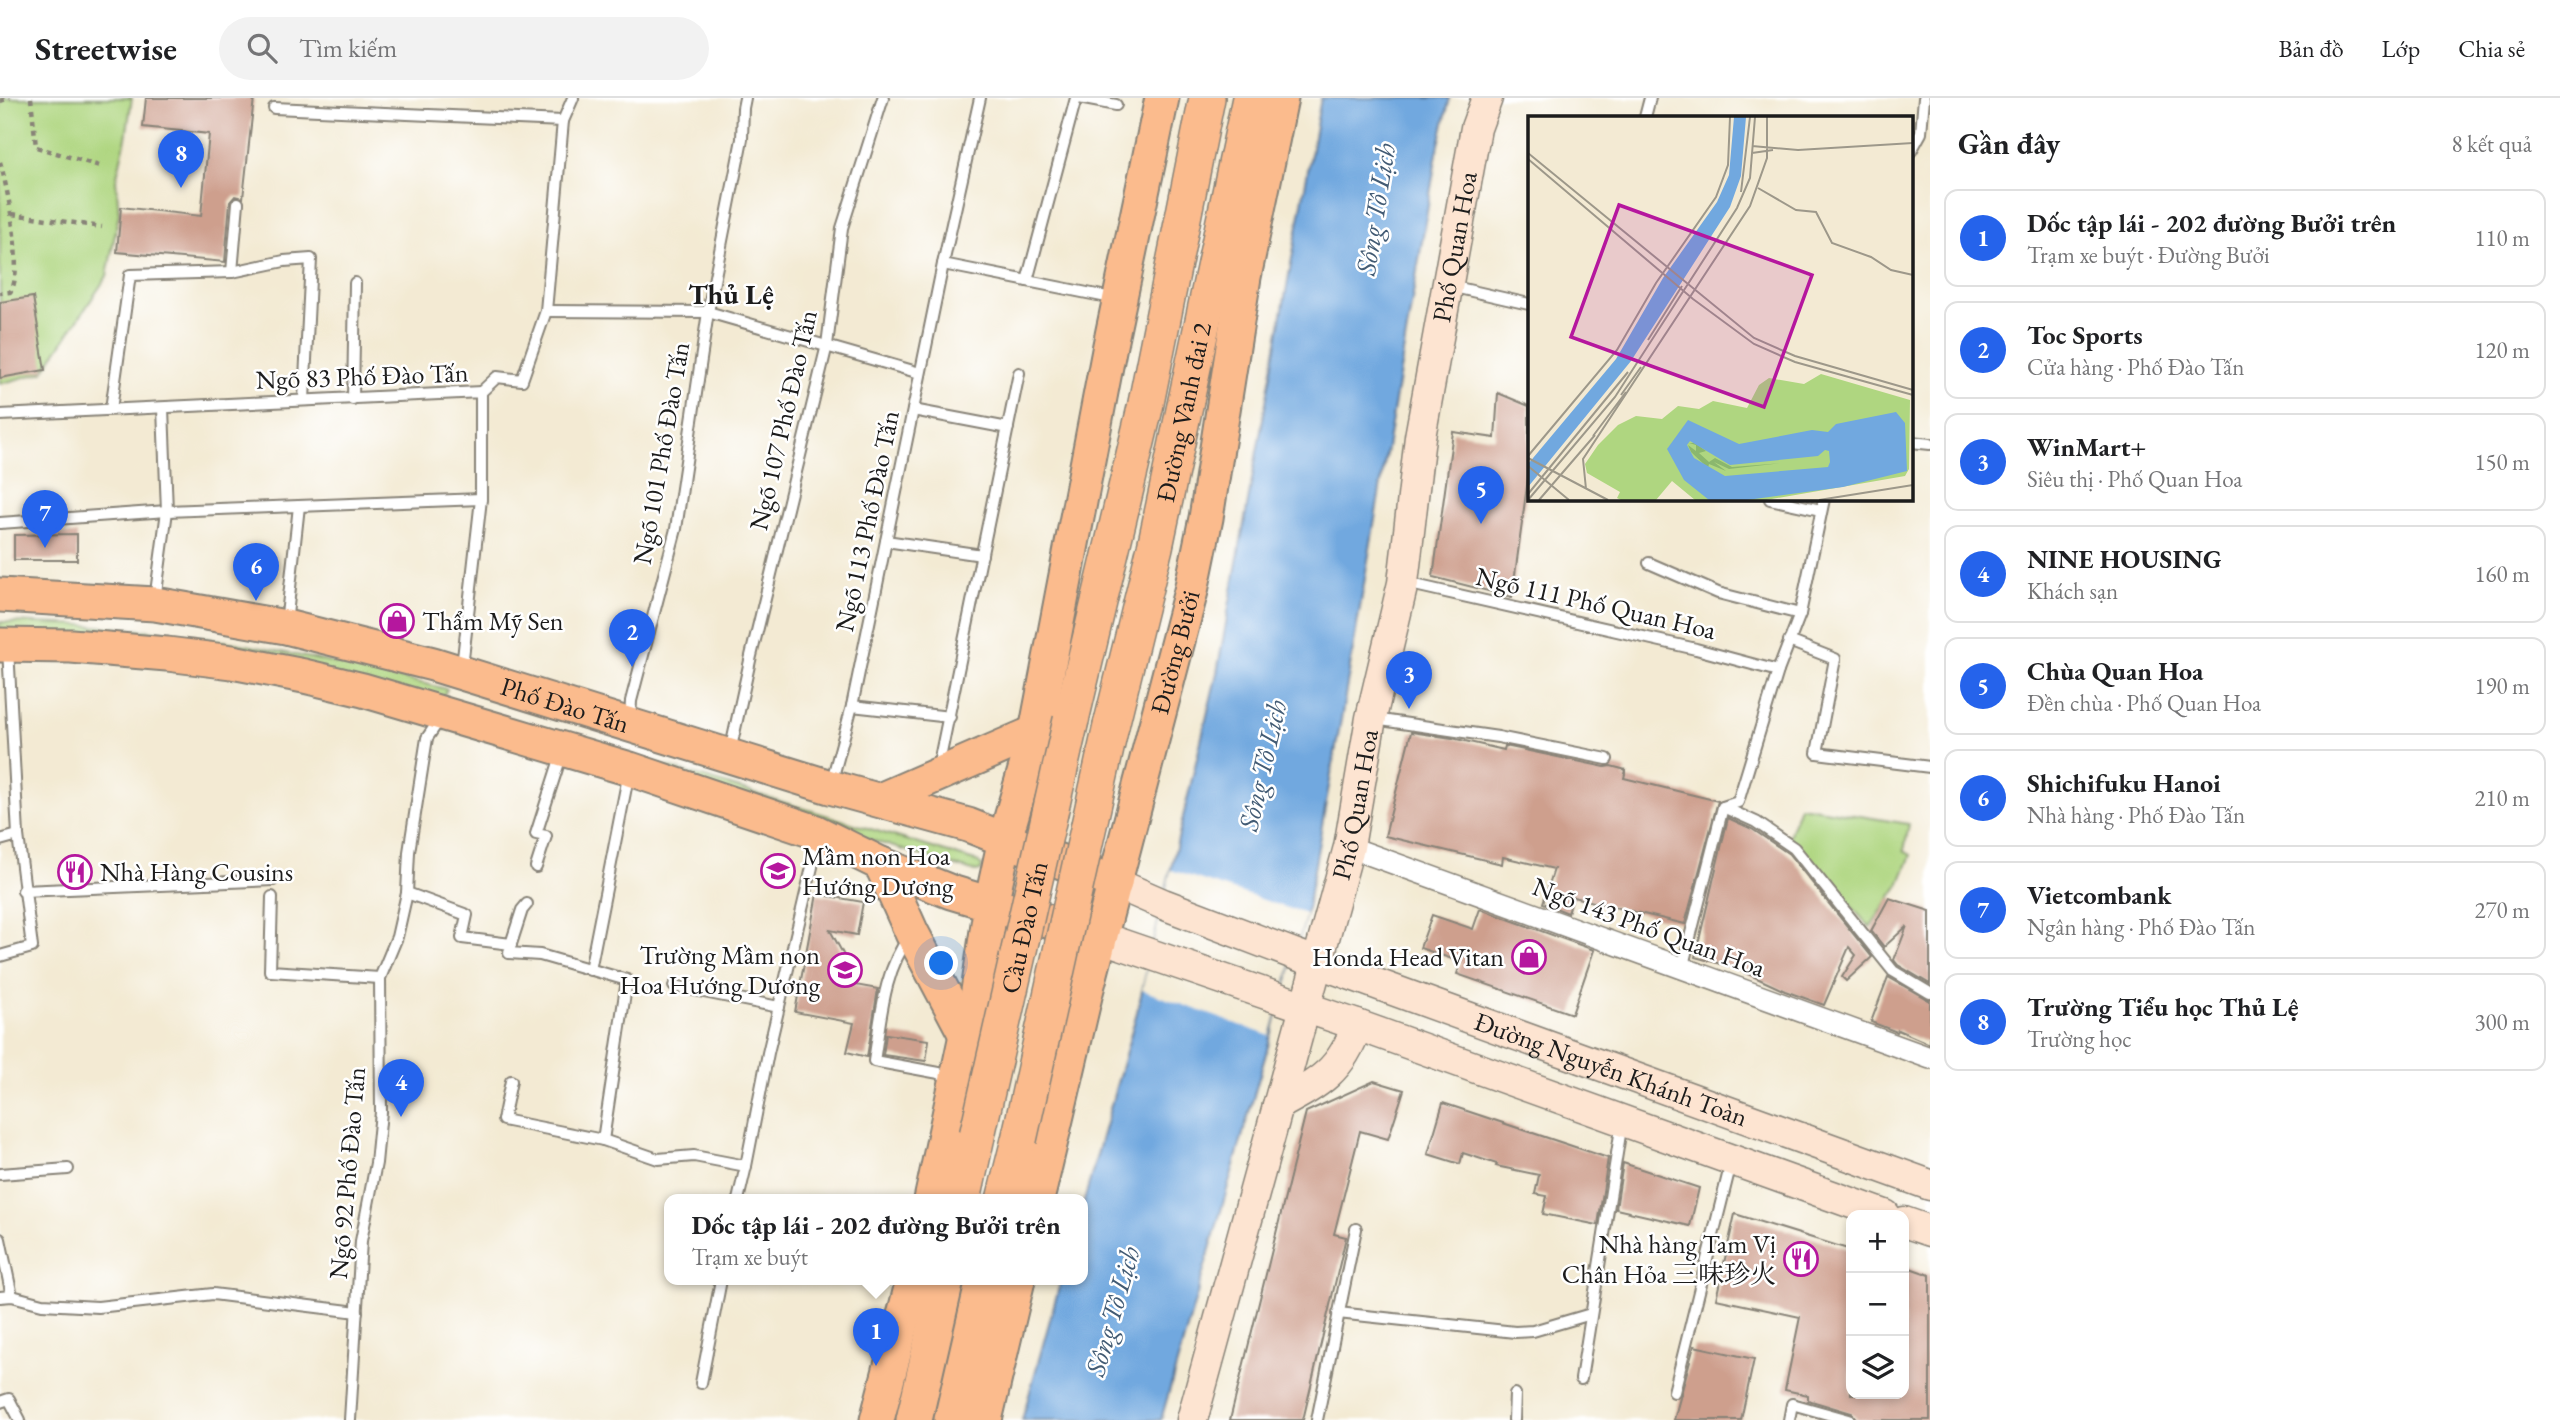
<!DOCTYPE html>
<html lang="vi">
<head>
<meta charset="utf-8">
<style>
	:root { --surface:#fff; --page:#f2f2f2; --text:#202124; --muted:#757577; --line:#e0e0e0; --accent:#2563eb }
	body { margin:0; font-family:"EB Garamond","Noto Serif SC",serif; background:var(--page); color:var(--text) }
	.controls { position:absolute; right:21px; bottom:21px; display:grid; overflow:hidden; border-radius:14px; box-shadow:0 4px 10px #0003 }
	.controls button { width:63px; height:63px; display:grid; place-items:center; padding:0; border:0; border-bottom:2px solid var(--line); background:var(--surface); color:var(--text); font:35px sans-serif }
	.you { position:absolute; left:942px; top:866px; width:24px; height:24px; margin:-18px; border:5px solid #fff; border-radius:50%; background:#1a73e8; box-shadow:0 0 0 10px #1a73e833 }
	.badge { display:grid; place-items:center; width:46px; height:46px; border-radius:50%; background:var(--accent); color:#fff; font-size:23px; font-weight:700 }
	.pin { position:absolute; translate:-50% -58px; filter:drop-shadow(0 2px 4px #0008) }
	.pin::after { content:''; position:absolute; top:37px; width:24px; height:21px; background:inherit; clip-path:polygon(0 0,100% 0,50% 100%) }
	.popup { position:absolute; left:664px; top:1096px; width:424px; height:91px; box-sizing:border-box; display:grid; place-content:center; border-radius:14px; background:var(--surface); filter:drop-shadow(0 2px 5px #0005); font-size:23px; white-space:nowrap; color:var(--muted) }
	.popup b { font-size:26px; color:var(--text) }
	.popup::after { content:''; position:absolute; left:50%; top:100%; margin-left:-14px; border:14px solid transparent; border-top-color:var(--surface) }
	.list { margin:0; padding:0; list-style:none }
	h2 { display:flex; justify-content:space-between; align-items:center; height:91px; margin:0; padding:0 28px; font-size:30px }
	h2 small { font-size:23px; font-weight:400; color:var(--muted) }
	.list li { display:grid; grid-template-columns:46px 1fr auto; gap:21px; align-items:center; box-sizing:border-box; height:98px; margin:0 14px 14px; padding:0 14px; border:2px solid var(--line); border-radius:14px }
	.list b { display:block; font-size:26px; white-space:nowrap }
	.list p { margin:0; font-size:23px; white-space:nowrap; color:var(--muted) }
	.list em { font-size:23px; font-style:normal; color:var(--muted) }
	.icon { flex:none; width:38px; height:38px; fill:none; stroke:currentColor; stroke-width:2; stroke-linecap:round; stroke-linejoin:round }
	.map { position:relative; flex:none; width:1930px; height:1322px; overflow:hidden }
	header { display:flex; align-items:center; gap:42px; box-sizing:border-box; height:98px; padding:0 35px; background:var(--surface); border-bottom:2px solid var(--line) }
	header strong { font-size:33px }
	nav { display:flex; gap:38px; margin-inline-start:auto; font-size:24px }
	.search { width:490px; height:63px; background:var(--page); display:flex; align-items:center; gap:18px; box-sizing:border-box; padding:0 24px; border-radius:38px; color:var(--muted); font-size:26px }
	main { display:flex }
	aside { flex:1; background:var(--surface) }
	.map>svg:first-child { display:block }
	.green { fill:#afd680; stroke:#66794e; stroke-width:2 }
	.water { fill:#71a8df; stroke:#46627e; stroke-width:2 }
	.pier { fill:#f3ead3 }
	.building { fill:#ce9f8d }
	.lines { fill:none; stroke-linecap:round; stroke-linejoin:round }
	.service-casing { stroke:#888378; stroke-width:14 }
	.minor-casing { stroke:#888378; stroke-width:24 }
	.secondary-casing { stroke:#888378; stroke-width:33 }
	.primary-casing { stroke:#888378; stroke-width:37 }
	.trunk-casing { stroke:#888378; stroke-width:38 }
	.path { stroke:#888378; stroke-width:4.5; stroke-dasharray:5 5; stroke-linecap:butt }
	.service { stroke:#fff; stroke-width:10 }
	.minor { stroke:#fff; stroke-width:21 }
	.secondary { stroke:#fde4d1; stroke-width:30 }
	.primary { stroke:#fbbb8d; stroke-width:33 }
	.trunk { stroke:#fbbb8d; stroke-width:35 }
	.trunk-bridge-casing { stroke:#888378; stroke-width:38; stroke-linecap:butt }
	.trunk-bridge { stroke:#fbbb8d; stroke-width:35 }
	.labels { text-anchor:middle; stroke-width:5; stroke-linejoin:round; paint-order:stroke }
	.street-label { font-size:26px; fill:#1c1c1c; stroke:#fff }
	.poi-label { font-size:26px; fill:#1c1c1c; stroke:#fff; text-anchor:start }
	.water-label { font-size:28px; font-style:italic; fill:#425b74; stroke:#fff }
	.neighbourhood-label { font-size:28px; font-weight:bold; fill:#1c1c1c; stroke:#fff }
	.inset-road { fill:none; stroke:#9d988a; stroke-width:2 }
	.view { fill:#b5179e; fill-opacity:0.15; stroke:#b5179e; stroke-width:3.5 }
	.inset-edge { fill:none; stroke:#1c1c1c; stroke-width:3.5 }
</style>
</head>
<body>
<header>
<strong>Streetwise</strong>
<div class="search"><svg class="icon" aria-label="search" viewBox="0 0 24 24"><circle cx="10" cy="10" r="6"/><path d="M15 15l6 6"/></svg>Tìm kiếm</div>
<nav><a>Bản đồ</a><a>Lớp</a><a>Chia sẻ</a></nav>
</header>
<main>
<div class="map">
<svg width="1930" height="1322" viewBox="0 0 1930 1322">
	<rect width="100%" height="100%" fill="#fff"/>
	<filter id="ink" filterUnits="userSpaceOnUse"><feTurbulence type="fractalNoise" baseFrequency=".0143" numOctaves="2"/><feDisplacementMap in="SourceGraphic" scale="14" xChannelSelector="R" yChannelSelector="G"/><feConvolveMatrix kernelMatrix="1 2 1 2 8 2 1 2 1" color-interpolation-filters="sRGB"/></filter>
	<filter id="wash" filterUnits="userSpaceOnUse"><feTurbulence type="fractalNoise" baseFrequency=".00686" numOctaves="4" result="noise"/><feDisplacementMap in="SourceGraphic" scale="28" xChannelSelector="R" yChannelSelector="G"/><feGaussianBlur stdDeviation="1.57" result="paint"/><feColorMatrix in="noise" values="0 0 0 0 0 0 0 0 0 0 0 0 0 0 0 0 0 1.4 0 .05"/><feComposite in="paint" operator="in"/></filter>
	<g filter="url(#wash)">
		<rect width="100%" height="100%" fill="#f3ead3"/>
		<g class="green">
			<polygon points="0,0 132,0 126,40 116,82 119,115 107,178 43,274 0,286"/>
			<path d="M 0,524 C 48,525 96,527 144,532 C 244,542 349,569 447,591 L 439,605 L 0,535 Z"/>
			<polygon points="510,620 978,764 982,768 981,773 976,774 506,631"/>
			<polygon points="1800,708 1909,726 1904,753 1911,757 1899,787 1870,829 1788,741"/>
		</g>
		<polygon class="water" points="1321,0 1450,0 1437,55 1342,616 1306,816 1161,1322 1022,1322 1061,1182 1082,1182 1083,1107 1137,914 1217,575"/>
		<polygon class="pier" points="1171,772 1306,816 1270,938 1142,892"/>
		<g id="blocks">
			<g class="building">
				<polygon points="146,0 254,0 243,100 235,98 230,104 225,164 117,154 121,109 201,118 209,36 143,29"/>
				<polygon points="33,199 45,272 0,280 0,204"/>
				<polygon points="1498,295 1529,308 1529,373 1512,499 1433,479 1453,334 1495,340"/>
				<polygon points="77,436 77,462 14,462 14,437"/>
				<polygon points="1411,634 1452,640 1504,652 1505,648 1605,669 1611,668 1626,672 1624,680 1718,703 1685,826 1573,799 1568,815 1543,805 1554,771 1503,759 1502,766 1385,738"/>
				<polygon points="1728,720 1752,731 1789,756 1872,859 1846,883 1842,879 1856,857 1849,849 1824,907 1785,893 1733,869 1695,859"/>
				<polygon points="817,796 863,804 857,837 830,832 853,874 855,887 878,891 867,959 847,954 854,925 795,914"/>
				<polygon points="1889,800 1930,813 1930,886 1898,867 1894,862 1907,828 1884,849 1871,833"/>
				<polygon points="1480,811 1594,852 1572,916 1457,876 1461,864 1420,850 1432,817 1473,831"/>
				<polygon points="1888,879 1930,903 1930,946 1898,932 1897,934 1871,924"/>
				<polygon points="886,936 929,942 926,963 883,957"/>
				<polygon points="1374,983 1404,992 1388,1041 1360,1033 1334,1136 1346,1139 1303,1322 1230,1322 1306,1014"/>
				<polygon points="1443,1005 1608,1060 1598,1127 1543,1116 1547,1098 1535,1096 1539,1077 1496,1068 1497,1066 1463,1055 1460,1066 1428,1056"/>
				<polygon points="1623,1065 1699,1090 1690,1128 1616,1111"/>
				<polygon points="1735,1116 1851,1152 1851,1296 1904,1296 1904,1168 1930,1177 1930,1322 1857,1322 1852,1315 1808,1302 1808,1297 1785,1292 1800,1219 1716,1201"/>
				<polygon points="1694,1248 1754,1261 1741,1322 1674,1322"/>
			</g>
		</g>
	</g>
	<g filter="url(#ink)">
		<use href="#blocks" fill-opacity="0" stroke="#888378" stroke-width="2"/>
		<g class="lines">
			<g class="service-casing">
				<g id="service">
					<polyline points="980,0 943,166 1117,201"/>
					<polyline points="1079,0 1116,7"/>
					<polyline points="274,10 563,23"/>
					<polyline points="1645,19 1650,0"/>
					<polyline points="1911,53 1921,35 1924,0"/>
					<polyline points="232,174 238,105"/>
					<polyline points="1027,183 1076,0"/>
					<polyline points="1450,188 1529,206"/>
					<polyline points="546,213 708,214 920,275"/>
					<polyline points="481,294 497,279 522,282 546,213 563,23 573,0"/>
					<polyline points="353,301 355,185"/>
					<polyline points="111,311 130,177 232,174 284,163 311,161 304,302"/>
					<polyline points="913,312 1008,330"/>
					<polyline points="0,317 481,294 481,401 462,569"/>
					<polyline points="1911,344 1930,346"/>
					<polyline points="1770,401 1821,412"/>
					<polyline points="0,425 167,413 481,401"/>
					<polyline points="886,443 982,457"/>
					<polyline points="1649,465 1718,495 1800,516"/>
					<polyline points="1406,485 1696,551 1778,573"/>
					<polyline points="155,502 167,413 163,310"/>
					<polyline points="286,526 299,408"/>
					<polyline points="1789,543 1835,561 1817,655 1930,669"/>
					<polyline points="852,608 950,619"/>
					<polyline points="1374,621 1498,639 1607,661"/>
					<polyline points="630,623 631,603 676,431 708,214 742,41 743,10 745,0"/>
					<polyline points="730,654 751,558 827,247 842,130 883,0"/>
					<polyline points="938,670 1019,275"/>
					<polyline points="831,686 852,608 943,166"/>
					<polyline points="1723,709 1756,724 1794,750 1893,873 1930,895"/>
					<polyline points="0,742 18,737"/>
					<polyline points="536,769 546,738 536,736 562,655"/>
					<polyline points="23,793 273,782"/>
					<polyline points="407,795 467,817 462,840 511,846 509,855 540,857 627,882 603,1042"/>
					<polyline points="272,799 270,873 380,880"/>
					<path d="M 910,838 C 883,873 881,921 874,963 L 939,975 L 954,982"/>
					<polyline points="511,846 522,812 527,806"/>
					<polyline points="0,858 32,849 18,737 8,550"/>
					<polyline points="1682,871 1723,709 1738,704 1778,573 1800,516 1824,401"/>
					<polyline points="590,872 629,674"/>
					<polyline points="674,888 779,909"/>
					<polyline points="511,983 503,1022 603,1042 658,1061 694,1058 746,1068 738,1102"/>
					<polyline points="746,1068 768,955 812,769 816,739"/>
					<polyline points="0,1076 68,1071"/>
					<polyline points="0,1141 12,1198"/>
					<polyline points="0,1199 12,1198 42,1206 98,1209 213,1196 357,1214"/>
					<polyline points="1338,1215 1515,1234 1533,1233 1591,1216"/>
					<polyline points="1581,1281 1622,1024"/>
					<polyline points="701,1285 721,1182"/>
					<polyline points="1674,1294 1731,1065"/>
					<polyline points="0,1304 9,1301 20,1322"/>
					<polyline points="350,1322 361,1143 376,1065 381,1014 380,880 397,839 407,795 409,754 427,640 442,618"/>
					<polyline points="1317,1322 1356,1131"/>
					<polyline points="1514,1322 1515,1296"/>
					<polyline points="1789,1322 1792,1306 1849,1322"/>
				</g>
			</g>
			<g class="minor-casing">
				<polyline id="minor" points="1349,749 1930,960"/>
			</g>
			<g class="secondary-casing">
				<g id="secondary">
					<path id="s1" d="M 1115,785 L 1163,806 L 1294,856 L 1930,1087"/>
					<polyline points="1100,839 1357,927 1885,1117"/>
					<path d="M 1278,1007 C 1319,985 1342,973 1357,927"/>
					<polyline points="1904,1124 1930,1133"/>
					<path id="s2" d="M 1192,1322 L 1349,749 L 1371,620 L 1403,485 L 1420,339 L 1476,30 L 1487,0"/>
				</g>
			</g>
			<g class="primary-casing">
				<g id="primary">
					<path id="s3" d="M 0,497 L 155,506 L 286,529 L 433,566 L 830,689 L 968,727 L 1115,785"/>
					<polyline points="0,547 71,548 167,556 232,564 304,578 363,592 630,671 816,734 881,766 951,794 1100,839"/>
					<polyline points="880,702 1036,634"/>
					<polyline points="881,766 912,835 966,937"/>
					<polyline points="931,1102 966,937 975,913 991,806 1005,741 1036,634 1110,247 1162,0"/>
					<path id="s4" d="M 1037,1102 L 1086,894 L 1191,493 L 1206,420 L 1244,179 L 1281,0"/>
					<polyline points="877,1322 913,1182"/>
					<polyline points="985,1322 1018,1182"/>
				</g>
			</g>
			<g class="trunk-casing">
				<g id="trunk">
					<polyline points="1071,622 1145,310 1207,0"/>
					<path id="s5" d="M 1111,628 L 1155,449 L 1250,0"/>
					<polyline points="963,1102 977,1038"/>
					<polyline points="1004,1102 1019,1042"/>
					<polyline points="914,1322 946,1182"/>
					<polyline points="952,1322 984,1182"/>
				</g>
			</g>
			<g class="path">
				<polyline points="31,0 36,49 103,69"/>
				<polyline points="0,3 10,0"/>
				<path d="M 0,64 C 7,87 25,176 10,194 L 0,195"/>
				<polyline points="12,116 102,129"/>
			</g>
			<use href="#service" class="service"/>
			<use href="#minor" class="minor"/>
			<use href="#secondary" class="secondary"/>
			<use href="#primary" class="primary"/>
			<use href="#trunk" class="trunk"/>
			<g class="trunk-bridge-casing">
				<g id="trunk-bridge">
					<path id="s6" d="M 977,1038 L 1071,622"/>
					<polyline points="1019,1042 1111,628"/>
				</g>
			</g>
			<use href="#trunk-bridge" class="trunk-bridge"/>
		</g>
	</g>
	<defs>
		<g id="shop-ring" transform="scale(1.75)"><circle r="9.5" fill="#fff" stroke="#b5179e" stroke-width="1.5"/><path d="M-5-2.5h2.3a2.7 3.5 0 0 1 5.4 0H5L5.5 6h-11ZM-1.5-2.5h3a1.5 2.3 0 0 0-3 0Z" fill="#b5179e"/></g>
		<g id="school-ring" transform="scale(1.75)"><circle r="9.5" fill="#fff" stroke="#b5179e" stroke-width="1.5"/><path d="M0-5L7-2L0 1L-7-2ZM-4 1L0 2.5L4 1V4Q0 6-4 4Z" fill="#b5179e"/></g>
		<g id="restaurant-ring" transform="scale(1.75)"><circle r="9.5" fill="#fff" stroke="#b5179e" stroke-width="1.5"/><path d="M-5-6h1v4h1v-4h1v4h1v-4h1v5L-1.5 .5V6h-2V.5L-5-1ZM5-6V6H3V1.5H1.5Q1.5-4 5-6Z" fill="#b5179e"/></g>
	</defs>
	<g fill-rule="evenodd">
		<use href="#shop-ring" x="397" y="523"/>
		<use href="#school-ring" x="778" y="773"/>
		<use href="#restaurant-ring" x="75" y="774"/>
		<use href="#shop-ring" x="1529" y="859"/>
		<use href="#school-ring" x="845" y="872"/>
		<use href="#restaurant-ring" x="1801" y="1161"/>
	</g>
	<g class="labels">
		<g class="street-label">
			<text dy="9" stroke="none"><textPath href="#s2" startOffset="1204">Phố Quan Hoa</textPath></text>
			<text transform="translate(362 278) rotate(-2)" y="9">Ngõ 83 Phố Đào Tấn</text>
			<text dy="9" stroke="none"><textPath href="#s5" startOffset="322">Đường Vành đai 2</textPath></text>
			<text transform="translate(783 322) rotate(-77)" y="9">Ngõ 107 Phố Đào Tấn</text>
			<text transform="translate(661 355) rotate(-80)" y="9">Ngõ 101 Phố Đào Tấn</text>
			<text transform="translate(867 423) rotate(-78)" y="9">Ngõ 113 Phố Đào Tấn</text>
			<text transform="translate(1596 505) rotate(13)" y="9">Ngõ 111 Phố Quan Hoa</text>
			<text dy="9" stroke="none"><textPath href="#s4" startOffset="565">Đường Bưởi</textPath></text>
			<text dy="9" stroke="none"><textPath href="#s3" startOffset="578">Phố Đào Tấn</textPath></text>
			<text dy="9" stroke="none"><textPath href="#s2" startOffset="637">Phố Quan Hoa</textPath></text>
			<text transform="translate(1649 829) rotate(20)" y="9">Ngõ 143 Phố Quan Hoa</text>
			<text dy="9" stroke="none"><textPath href="#s6" startOffset="214">Cầu Đào Tấn</textPath></text>
			<text dy="9" stroke="none"><textPath href="#s1" startOffset="530">Đường Nguyễn Khánh Toàn</textPath></text>
			<text transform="translate(347 1075) rotate(-85)" y="9">Ngõ 92 Phố Đào Tấn</text>
		</g>
		<g class="poi-label">
			<text x="422" y="532">Thẩm Mỹ Sen</text>
			<text x="802" y="767">Mầm non Hoa<tspan x="802" dy="30">Hướng Dương</tspan></text>
			<text x="100" y="783">Nhà Hàng Cousins</text>
			<text x="820" y="866" text-anchor="end">Trường Mầm non<tspan x="820" dy="30">Hoa Hướng Dương</tspan></text>
			<text x="1504" y="868" text-anchor="end">Honda Head Vitan</text>
			<text x="1776" y="1155" text-anchor="end">Nhà hàng Tam Vị<tspan x="1776" dy="30">Chân Hỏa 三味珍火</tspan></text>
		</g>
		<g class="water-label">
			<text transform="translate(1375 111) rotate(-81)" y="10">Sông Tô Lịch</text>
			<text transform="translate(1262 667) rotate(-77)" y="10">Sông Tô Lịch</text>
			<text transform="translate(1112 1213) rotate(-74)" y="10">Sông Tô Lịch</text>
		</g>
		<g class="neighbourhood-label">
			<text x="731" y="206">Thủ Lệ</text>
		</g>
	</g>
	<g transform="translate(1528 18)">
		<rect width="385" height="385" fill="#f3ead3"/>
		<path d="M 293,258 L 382,284 L 381,353 L 377,360 L 238,384 L 167,384 L 144,365 L 128,384 L 93,384 L 89,382 L 92,376 L 59,357 L 57,348 L 70,329 L 90,309 L 108,300 L 134,303 L 150,290 L 171,293 L 185,285 L 219,292 L 231,269 L 241,262 L 276,268 Z" fill="#afd680"/>
		<path d="M 161,327 L 167,327 L 178,335 L 171,337 L 181,346 L 187,342 L 204,351 L 255,347 L 201,353 L 186,346 L 198,355 L 181,348 L 180,352 L 163,336 L 160,329 L 168,335 L 168,329 Z" fill="#8bb76e"/>
		<path d="M 206,1 L 218,1 L 213,60 L 202,91 L 103,245 L 0,371 L 0,348 L 88,243 L 135,162 L 189,86 L 201,59 ZM 368,296 L 377,307 L 379,355 L 315,371 L 219,384 L 181,384 L 156,364 L 139,333 L 160,304 L 211,328 L 284,314 L 300,316 L 308,308 ZM 162,325 L 202,349 L 290,340 L 297,334 L 301,335 L 302,346 L 300,351 L 197,360 L 166,342 L 159,329 Z" fill="#71a8df" fill-rule="evenodd"/>
		<path class="inset-road" d="M 224,30 L 270,34 L 385,27M 0,37 L 226,222 L 267,240 L 385,274M 224,37 L 245,34M 0,43 L 165,183 L 226,228 L 267,246 L 385,279M 230,72 L 268,94 L 288,96 L 304,127 L 343,141 L 363,154 L 385,159M 213,76 L 222,1M 120,224 L 154,170M 93,279 L 113,251M 65,320 L 98,276M 0,340 L 89,234 L 128,167 L 188,81 L 200,49 L 202,1M 0,342 L 80,384M 0,350 L 41,384M 58,373 L 55,343 L 222,90 L 239,42 L 239,1M 0,378 L 100,256M 0,384 L 87,281 L 209,92 L 222,62 L 227,1M 11,384 L 67,319M 291,384 L 385,369"/>
		<path class="view" d="M 91,89 L 284,159 L 236,291 L 43,221 Z"/>
		<rect width="385" height="385" class="inset-edge"/>
	</g>
</svg>
<div class="controls">
<button>+</button>
<button>−</button>
<button><svg class="icon" aria-label="layers" viewBox="0 0 24 24"><path d="M12 4l9 5-9 5-9-5zM3 14l9 5 9-5"/></svg></button>
</div>
<div class="you"></div>
<div class="pin badge" style="left:876px;top:1268px">1</div>
<div class="popup"><b>Dốc tập lái - 202 đường Bưởi trên</b>Trạm xe buýt</div>
<div class="pin badge" style="left:632px;top:569px">2</div>
<div class="pin badge" style="left:1409px;top:611px">3</div>
<div class="pin badge" style="left:401px;top:1019px">4</div>
<div class="pin badge" style="left:1481px;top:426px">5</div>
<div class="pin badge" style="left:256px;top:503px">6</div>
<div class="pin badge" style="left:45px;top:450px">7</div>
<div class="pin badge" style="left:181px;top:90px">8</div>
</div>
<aside>
<h2>Gần đây<small>8 kết quả</small></h2>
<ul class="list">
<li><span class="badge">1</span><div><b>Dốc tập lái - 202 đường Bưởi trên</b><p>Trạm xe buýt · Đường Bưởi</p></div><em>110 m</em></li>
<li><span class="badge">2</span><div><b>Toc Sports</b><p>Cửa hàng · Phố Đào Tấn</p></div><em>120 m</em></li>
<li><span class="badge">3</span><div><b>WinMart+</b><p>Siêu thị · Phố Quan Hoa</p></div><em>150 m</em></li>
<li><span class="badge">4</span><div><b>NINE HOUSING</b><p>Khách sạn</p></div><em>160 m</em></li>
<li><span class="badge">5</span><div><b>Chùa Quan Hoa</b><p>Đền chùa · Phố Quan Hoa</p></div><em>190 m</em></li>
<li><span class="badge">6</span><div><b>Shichifuku Hanoi</b><p>Nhà hàng · Phố Đào Tấn</p></div><em>210 m</em></li>
<li><span class="badge">7</span><div><b>Vietcombank</b><p>Ngân hàng · Phố Đào Tấn</p></div><em>270 m</em></li>
<li><span class="badge">8</span><div><b>Trường Tiểu học Thủ Lệ</b><p>Trường học</p></div><em>300 m</em></li>
</ul>
</aside>
</main>
</body>
</html>
